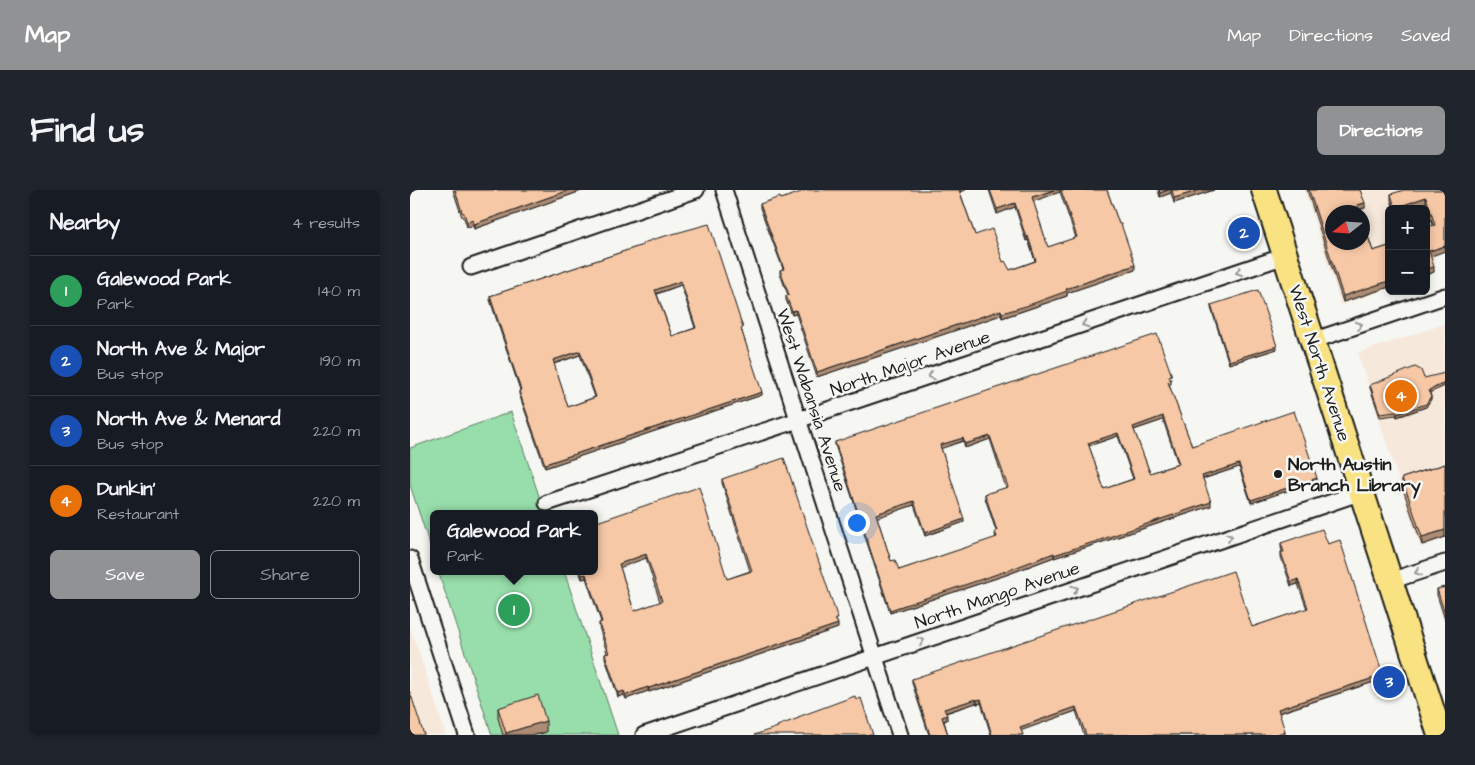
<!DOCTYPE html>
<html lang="en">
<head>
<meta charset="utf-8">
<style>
	:root { --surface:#171b24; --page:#20242c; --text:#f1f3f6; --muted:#9ea1a6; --line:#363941; --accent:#919294 }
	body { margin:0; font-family:"Architects Daughter",sans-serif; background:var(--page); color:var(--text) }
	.controls { position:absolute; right:15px; top:15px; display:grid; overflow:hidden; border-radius:8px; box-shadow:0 2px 8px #0003 }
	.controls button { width:45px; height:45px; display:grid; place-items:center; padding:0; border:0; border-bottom:1px solid var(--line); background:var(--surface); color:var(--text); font:25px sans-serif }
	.compass { position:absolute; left:915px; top:15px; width:45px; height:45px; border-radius:50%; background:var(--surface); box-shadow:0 2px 8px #0003; rotate:253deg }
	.you { position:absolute; left:446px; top:332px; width:18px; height:18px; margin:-12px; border:4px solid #fff; border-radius:50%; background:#1a73e8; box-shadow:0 0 0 8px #1a73e833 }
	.badge { display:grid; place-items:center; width:32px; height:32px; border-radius:50%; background:var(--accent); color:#fff; font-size:16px; font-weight:700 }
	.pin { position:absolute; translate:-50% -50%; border:2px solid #fff; box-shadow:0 1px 5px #0006 }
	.popup { position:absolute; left:20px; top:320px; width:168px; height:65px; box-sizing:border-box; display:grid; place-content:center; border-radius:8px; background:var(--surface); filter:drop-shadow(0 1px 4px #0005); font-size:16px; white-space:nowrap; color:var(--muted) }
	.popup b { font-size:19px; color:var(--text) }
	.popup::after { content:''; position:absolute; left:50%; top:100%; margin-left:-10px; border:10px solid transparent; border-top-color:var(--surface) }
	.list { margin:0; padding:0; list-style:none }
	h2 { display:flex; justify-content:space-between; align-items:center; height:65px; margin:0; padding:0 20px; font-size:21px }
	h2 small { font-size:16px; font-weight:400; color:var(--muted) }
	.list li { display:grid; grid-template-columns:32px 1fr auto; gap:15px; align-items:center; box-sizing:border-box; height:70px; padding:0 20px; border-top:1px solid var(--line) }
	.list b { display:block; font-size:19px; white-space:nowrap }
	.list p { margin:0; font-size:16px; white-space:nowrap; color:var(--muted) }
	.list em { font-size:16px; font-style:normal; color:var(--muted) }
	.actions { display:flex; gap:10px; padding:15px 20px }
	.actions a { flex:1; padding:11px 0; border:1px solid var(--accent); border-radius:8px; text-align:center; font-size:18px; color:var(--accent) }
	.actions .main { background:var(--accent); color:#fff }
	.map { position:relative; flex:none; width:1035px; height:545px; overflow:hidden; border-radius:8px }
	header { display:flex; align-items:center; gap:30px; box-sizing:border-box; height:70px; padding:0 25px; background:var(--accent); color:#fff }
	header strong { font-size:24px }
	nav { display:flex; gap:28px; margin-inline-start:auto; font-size:18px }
	.intro { display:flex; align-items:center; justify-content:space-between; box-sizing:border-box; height:120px; padding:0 30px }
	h1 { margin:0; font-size:35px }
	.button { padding:12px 22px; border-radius:8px; background:var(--accent); color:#fff; font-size:18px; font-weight:700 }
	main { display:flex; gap:30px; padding:0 30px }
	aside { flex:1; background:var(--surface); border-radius:8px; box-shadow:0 2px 8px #0003 }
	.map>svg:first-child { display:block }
	.built { fill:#f6e8db; fill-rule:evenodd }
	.green { fill:#98deab; stroke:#5a7d64 }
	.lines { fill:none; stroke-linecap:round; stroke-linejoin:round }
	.street-casing { stroke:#1c1c1c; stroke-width:19 }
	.primary-casing { stroke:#1c1c1c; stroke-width:28 }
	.street { stroke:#f6f6f2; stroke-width:15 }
	.primary { stroke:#f8e281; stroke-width:24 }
	.wall { fill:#d4ac8f; stroke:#1c1c1c; fill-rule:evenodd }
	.shaded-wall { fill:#ac8c74; stroke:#1c1c1c }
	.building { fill:#f6c8a6; stroke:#1c1c1c; fill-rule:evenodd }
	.oneway { stroke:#949492 }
	.poi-dot { fill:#1c1c1c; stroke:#f6f6f2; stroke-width:2 }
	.labels { text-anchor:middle; stroke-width:5; stroke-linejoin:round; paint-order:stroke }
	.street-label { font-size:18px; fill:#1c1c1c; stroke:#f6f6f2 }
	.poi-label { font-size:18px; font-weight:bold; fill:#1c1c1c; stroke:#f6f6f2; text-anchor:start }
</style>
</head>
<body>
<header>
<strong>Map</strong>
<nav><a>Map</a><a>Directions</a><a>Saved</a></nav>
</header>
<div class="intro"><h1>Find us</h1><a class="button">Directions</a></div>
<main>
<aside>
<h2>Nearby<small>4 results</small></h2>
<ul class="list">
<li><span class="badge" style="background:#2e9e5b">1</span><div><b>Galewood Park</b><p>Park</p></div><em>140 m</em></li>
<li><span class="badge" style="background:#1a4fb4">2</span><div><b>North Ave &amp; Major</b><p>Bus stop</p></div><em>190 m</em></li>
<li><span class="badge" style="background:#1a4fb4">3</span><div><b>North Ave &amp; Menard</b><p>Bus stop</p></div><em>220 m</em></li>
<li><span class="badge" style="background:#e8710a">4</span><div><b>Dunkin'</b><p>Restaurant</p></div><em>220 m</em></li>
</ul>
<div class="actions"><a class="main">Save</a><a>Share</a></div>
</aside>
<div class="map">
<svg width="1035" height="545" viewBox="0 0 1035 545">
	<rect width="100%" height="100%" fill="#f6f6f2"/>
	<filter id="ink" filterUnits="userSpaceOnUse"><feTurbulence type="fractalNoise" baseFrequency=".02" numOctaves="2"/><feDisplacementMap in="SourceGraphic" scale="10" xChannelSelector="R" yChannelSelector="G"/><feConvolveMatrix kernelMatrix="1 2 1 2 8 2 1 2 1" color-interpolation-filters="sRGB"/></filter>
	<g filter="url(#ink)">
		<g class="built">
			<path d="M 894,0 L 997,0 L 1003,19 L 979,19 L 979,99 L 931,115 ZM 922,22 L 952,22 L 952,52 L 922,52 Z"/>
			<polygon points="1035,134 1035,349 1010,357 948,163"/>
			<polygon points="0,436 36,545 0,545"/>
		</g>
		<g class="green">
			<polygon points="101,222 135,324 24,324 24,368 0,295 0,258"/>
			<polygon points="28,381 154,381 208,545 82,545"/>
		</g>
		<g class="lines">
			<g class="street-casing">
				<g id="street">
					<polyline points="314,0 490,545"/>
					<polyline points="61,77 286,0"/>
					<polyline points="902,151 1035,106"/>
					<polyline points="137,313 388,230 875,66"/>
					<polyline points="0,369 57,545"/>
					<polyline points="980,391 1035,373"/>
					<polyline points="234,545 952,302"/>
				</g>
			</g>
			<g class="primary-casing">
				<polyline id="primary" points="854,0 1030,545"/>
			</g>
			<use href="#street" class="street"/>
			<use href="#primary" class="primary"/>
		</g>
		<g class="wall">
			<polygon points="43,0 174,0 64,39 63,36 57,37 54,28 52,27"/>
			<path d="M 556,0 L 550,2 L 565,45 L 600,80 L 625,71 L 618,50 L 616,51 L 605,17 L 587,24 L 579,0 L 697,0 L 725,80 L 657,103 L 657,106 L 616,120 L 592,128 L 591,125 L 407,187 L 386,124 L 382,125 L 376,110 L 376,106 L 378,105 L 370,84 L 370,80 L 373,79 L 350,18 L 350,14 L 371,9 ZM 650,2 L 666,48 L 638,57 L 623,11 Z"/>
			<polygon points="748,0 804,0 764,13 761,3 750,7"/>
			<polygon points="897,0 950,0 955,18 949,20 963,61 979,56 979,97 933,112"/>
			<polygon points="1035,0 1035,61 1020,66 1024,82 1016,85 1023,35 1016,13 998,19 984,19 981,10 981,4"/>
			<path d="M 233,53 L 333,142 L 332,142 L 352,205 L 135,278 L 109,204 L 109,201 L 110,200 L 80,110 L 80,106 L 233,55 ZM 271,95 L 285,138 L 262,146 L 247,104 ZM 170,165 L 185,207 L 158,217 L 144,174 Z"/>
			<polygon points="801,115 867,159 819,174 801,118"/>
			<polygon points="1014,188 1020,202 1021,209 1016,217 987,227 986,225 970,227 960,198 960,195"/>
			<path d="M 762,189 L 761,190 L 761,194 L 759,195 L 782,256 L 907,291 L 841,313 L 829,277 L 793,289 L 801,316 L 690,353 L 644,368 L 644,367 L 596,385 L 480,423 L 425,255 L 425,252 ZM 753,230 L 768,274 L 740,283 L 724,240 ZM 708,246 L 723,289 L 694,299 L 679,256 ZM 580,249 L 596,298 L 575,304 L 575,308 L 586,341 L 585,345 L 586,348 L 489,380 L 481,371 L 467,327 L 504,315 L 515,346 L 554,332 L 531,258 L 553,251 L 555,258 Z"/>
			<polygon points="1035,274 1035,347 1012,355 992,296 992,288"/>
			<path d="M 312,289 L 428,433 L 427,433 L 428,438 L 239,502 L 238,501 L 216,509 L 214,505 L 208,507 L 195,468 L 195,464 L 197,463 L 189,437 L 189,433 L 191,432 L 176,388 L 172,389 L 169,381 L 184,381 L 184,333 L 317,389 L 340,381 L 312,293 ZM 236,368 L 250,412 L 224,421 L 210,377 Z"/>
			<polygon points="871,353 918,354 973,489 869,523 875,545 674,545 666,521 611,540 613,545 581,545 571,513 567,514 566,513 536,523 537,530 534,531 538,545 519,545 502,493 502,489 842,437 897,419 888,394 881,396 871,367 871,362 872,362 871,357"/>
			<polygon points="1035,397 1035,430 1027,405 1027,399"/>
			<polygon points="88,518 136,542 125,545 93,545 88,528"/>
		</g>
		<g class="shaded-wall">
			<polygon points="159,0 174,0 64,39 64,34"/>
			<polygon points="644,0 650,0 650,2 622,12 622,7"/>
			<polygon points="758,0 761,0 761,3 750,7 750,3"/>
			<polygon points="790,0 804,0 764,13 764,8"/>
			<polygon points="1016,7 1016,13 998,19 985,19 985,18"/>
			<polygon points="605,13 605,17 587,24 587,19"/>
			<polygon points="955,13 955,18 947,20 947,15"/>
			<polygon points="63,30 63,36 57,37 57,32"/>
			<polygon points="618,46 618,50 616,51 616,47"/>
			<polygon points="1035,56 1035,61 1019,67 1019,61"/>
			<polygon points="725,75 725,80 657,103 657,106 592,128 592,123 656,99"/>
			<polygon points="1024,77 1024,82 1016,85 1016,79"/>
			<polygon points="271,91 271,95 245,104 245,100"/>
			<polygon points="979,91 979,97 933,112 933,106"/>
			<polygon points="386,120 386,124 382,125 382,121"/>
			<polygon points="591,120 591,125 407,187 407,182"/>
			<polygon points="867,156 867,159 819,174 819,171"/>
			<polygon points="170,161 170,165 143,174 143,170"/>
			<polygon points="1035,193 1035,196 1019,203 1019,200"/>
			<polygon points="352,202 352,205 135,278 135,274"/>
			<polygon points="1021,206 1021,209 1016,217 987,227 987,224"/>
			<polygon points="753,226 753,230 723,240 723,237"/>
			<polygon points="708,243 708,246 678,256 678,253"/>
			<polygon points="580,246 580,249 555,258 555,254"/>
			<polygon points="553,248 553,251 530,259 530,255"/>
			<polygon points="829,274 829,277 792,289 792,286"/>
			<polygon points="907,288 907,291 841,313 841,310"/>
			<polygon points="504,311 504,315 466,328 466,324"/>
			<polygon points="801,312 801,316 644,368 644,365"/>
			<polygon points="554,329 554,332 515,346 515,343"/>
			<polygon points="1035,340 1035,347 1012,355 1012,347"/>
			<polygon points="644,363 644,367 596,385 480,423 480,420"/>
			<polygon points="236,364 236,368 209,378 209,374"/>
			<polygon points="176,384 176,388 172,389 172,385"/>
			<polygon points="888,389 888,394 881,396 881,392"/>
			<polygon points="428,434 428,438 239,502 239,498"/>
			<polygon points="973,485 973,489 868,523 868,519"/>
			<polygon points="238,497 238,501 216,509 216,505"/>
			<polygon points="214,501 214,505 208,507 208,503"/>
			<polygon points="566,509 566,513 534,523 534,519"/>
			<polygon points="571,509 571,513 567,514 567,510"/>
			<polygon points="666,517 666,521 610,541 610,537"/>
			<polygon points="537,525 537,530 532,531 532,527"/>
			<polygon points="136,531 136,542 125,545 96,545 96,543"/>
			<polygon points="875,541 875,545 865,545"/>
		</g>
		<g class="building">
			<polygon points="45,0 159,0 64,34 63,30 57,32 54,23 52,22"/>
			<polygon points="397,0 549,0 565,45 582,39 593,72 595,71 600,80 626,71 618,46 616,47 605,13 587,19 580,0 644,0 622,7 638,57 667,47 651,0 697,0 709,34 711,34 725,75 656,99 657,101 616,116 592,123 591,120 407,182 386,120 382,121 376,106 379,105 370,80 374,79 350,14 370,7 371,9"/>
			<polygon points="749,0 758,0 750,3"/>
			<polygon points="762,0 790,0 764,8"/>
			<polygon points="899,0 950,0 955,13 947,15 950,22 922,22 922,52 952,52 952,30 963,61 979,56 979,91 933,106"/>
			<polygon points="994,0 1035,0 1035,56 1019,61 1024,77 1016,79 1016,37 1025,35 1016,7 985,18 981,4"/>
			<path d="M 299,34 L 333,138 L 331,139 L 352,202 L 135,274 L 109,201 L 111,200 L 80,106 L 233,55 L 233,53 L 248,48 ZM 271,91 L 286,138 L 262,146 L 245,100 ZM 170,161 L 186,207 L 158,217 L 143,170 Z"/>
			<polygon points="848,100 867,156 819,171 801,115"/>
			<path d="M 747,144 L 762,186 L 759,187 L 761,191 L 758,192 L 782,256 L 884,221 L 907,288 L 841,310 L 829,274 L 792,286 L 801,312 L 690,350 L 644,365 L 644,363 L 596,381 L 480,420 L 425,252 ZM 753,226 L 769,274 L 740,283 L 723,237 ZM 708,243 L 724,289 L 694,299 L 678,253 ZM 580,246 L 598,297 L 575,304 L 587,341 L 585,342 L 587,347 L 489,380 L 485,370 L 481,371 L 466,324 L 504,311 L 515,343 L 554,329 L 530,255 L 553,248 L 555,254 Z"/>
			<polygon points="1005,177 1011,180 1014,188 1035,183 1035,193 1019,200 1021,206 1016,214 987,224 986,222 970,224 960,195"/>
			<path d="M 374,268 L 428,429 L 425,429 L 428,434 L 239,498 L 238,497 L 216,505 L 214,501 L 208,503 L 195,464 L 199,463 L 189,433 L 192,432 L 176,384 L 172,385 L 171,381 L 184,381 L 184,333 L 289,297 L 317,389 L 342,381 L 312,289 ZM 236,364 L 252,411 L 224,421 L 209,374 Z"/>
			<polygon points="1035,274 1035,340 1012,347 992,288"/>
			<polygon points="912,339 918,354 930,350 973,485 868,519 875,541 865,545 676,545 666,517 610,537 613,545 582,545 571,509 567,510 566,509 534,519 537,525 532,527 538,545 520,545 502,489 823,381 842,437 898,418 888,389 881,392 871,362 874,362 871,353"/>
			<polygon points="1035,397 1035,424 1027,399"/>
			<polygon points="0,502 14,545 0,545"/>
			<polygon points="128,505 136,531 96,543 88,518"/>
			<polygon points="445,506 446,510 451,508 463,545 344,545 368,537 367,536 389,528 388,527"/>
		</g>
		<defs><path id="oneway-chevron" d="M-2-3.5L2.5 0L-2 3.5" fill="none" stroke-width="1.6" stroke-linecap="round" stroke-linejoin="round" transform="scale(1.25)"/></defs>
		<g class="oneway">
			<use href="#oneway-chevron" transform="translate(829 82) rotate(161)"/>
			<use href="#oneway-chevron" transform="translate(675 134) rotate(161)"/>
			<use href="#oneway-chevron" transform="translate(949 135) rotate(-19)"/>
			<use href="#oneway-chevron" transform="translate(521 186) rotate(161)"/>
			<use href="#oneway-chevron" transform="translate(819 347) rotate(-19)"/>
			<use href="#oneway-chevron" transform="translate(1008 382) rotate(162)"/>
			<use href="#oneway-chevron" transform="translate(665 399) rotate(-19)"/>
			<use href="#oneway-chevron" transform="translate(511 451) rotate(-19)"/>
		</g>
	</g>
	<circle class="poi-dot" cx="868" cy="284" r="5"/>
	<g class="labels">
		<g class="street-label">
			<text transform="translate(500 173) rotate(-19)" y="6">North Major Avenue</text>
			<text transform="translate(910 173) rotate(72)" y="6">West North Avenue</text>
			<text transform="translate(402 210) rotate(72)" y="6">West Wabansia Avenue</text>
			<text transform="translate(587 405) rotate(-19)" y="6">North Mango Avenue</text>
		</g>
		<g class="poi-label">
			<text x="878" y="280">North Austin<tspan x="878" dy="21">Branch Library</tspan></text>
		</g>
	</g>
</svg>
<div class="controls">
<button>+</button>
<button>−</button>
</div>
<svg class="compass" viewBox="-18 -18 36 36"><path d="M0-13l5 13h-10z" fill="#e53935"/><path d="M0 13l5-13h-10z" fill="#9ea1a6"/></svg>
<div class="you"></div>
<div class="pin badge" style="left:104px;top:420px;background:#2e9e5b">1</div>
<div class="popup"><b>Galewood Park</b>Park</div>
<div class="pin badge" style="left:834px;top:43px;background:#1a4fb4">2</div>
<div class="pin badge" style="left:979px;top:492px;background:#1a4fb4">3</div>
<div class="pin badge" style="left:991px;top:206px;background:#e8710a">4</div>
</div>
</main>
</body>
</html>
